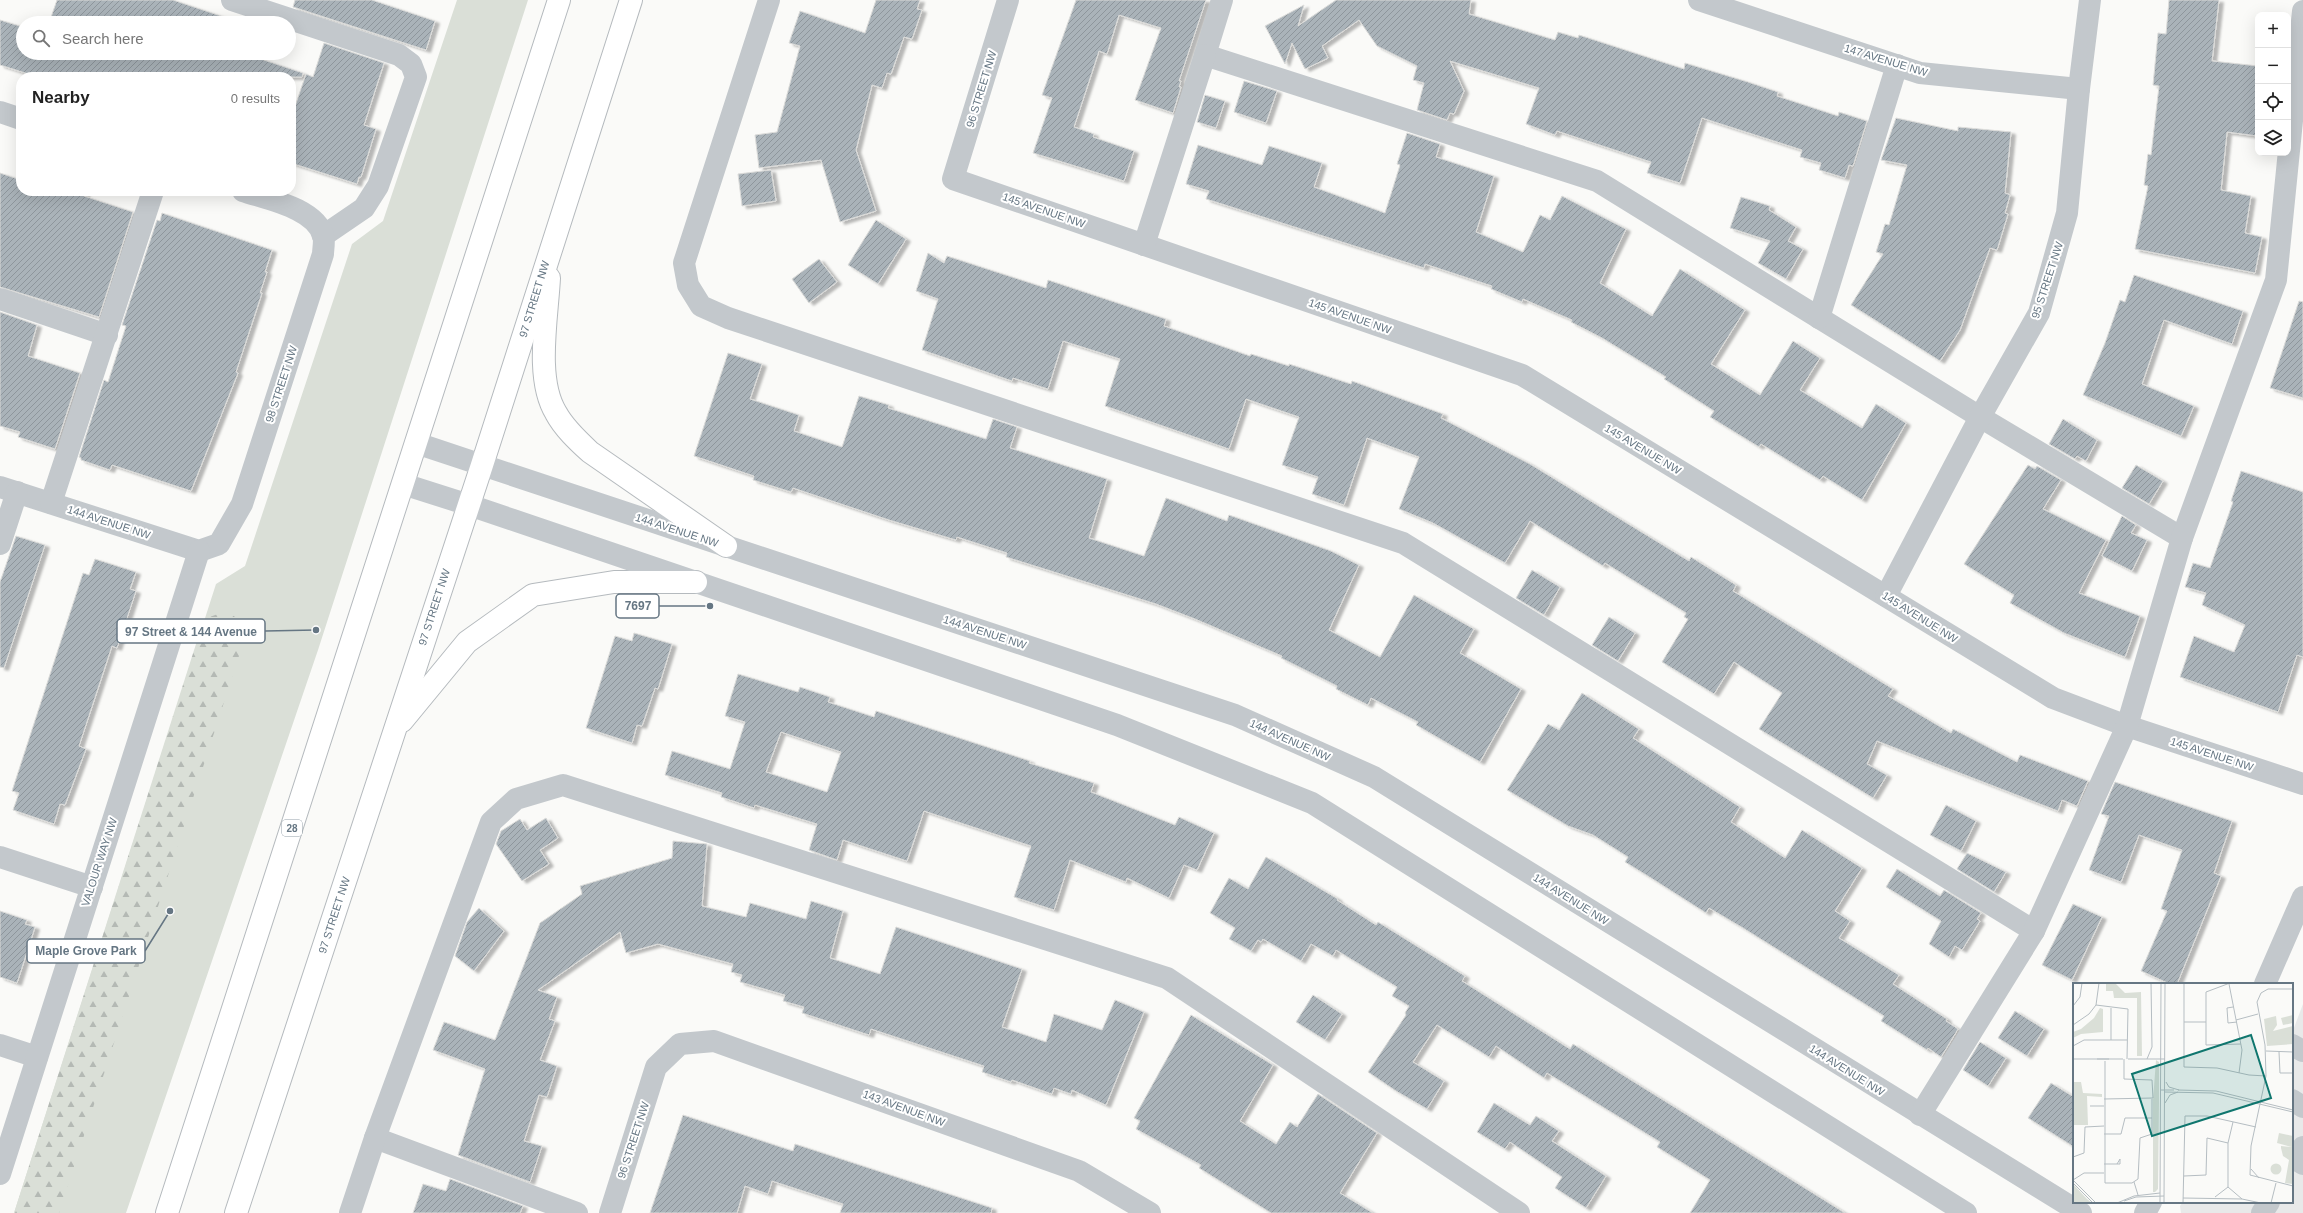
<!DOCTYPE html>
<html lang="en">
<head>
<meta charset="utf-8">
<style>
	:root { --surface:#fff; --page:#f6f6f6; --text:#222; --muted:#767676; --line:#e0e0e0 }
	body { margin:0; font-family:Helvetica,sans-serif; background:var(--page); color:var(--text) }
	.controls { position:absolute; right:12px; top:12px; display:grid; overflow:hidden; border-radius:8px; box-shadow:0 4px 16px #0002 }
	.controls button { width:36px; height:36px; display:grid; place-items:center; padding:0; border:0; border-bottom:1px solid var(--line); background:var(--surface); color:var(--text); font:20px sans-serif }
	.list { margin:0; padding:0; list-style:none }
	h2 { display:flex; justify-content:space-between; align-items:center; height:52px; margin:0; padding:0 16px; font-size:17px }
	h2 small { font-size:13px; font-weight:400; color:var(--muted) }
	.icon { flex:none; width:22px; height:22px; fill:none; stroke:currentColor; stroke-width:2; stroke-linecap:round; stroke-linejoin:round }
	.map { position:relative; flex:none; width:2303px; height:1213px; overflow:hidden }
	.search { position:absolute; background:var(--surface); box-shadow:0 4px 16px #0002; left:16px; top:16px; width:280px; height:44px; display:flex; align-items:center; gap:10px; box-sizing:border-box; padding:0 14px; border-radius:22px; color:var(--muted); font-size:15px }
	.panel { position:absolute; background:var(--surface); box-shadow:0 4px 16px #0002; left:16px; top:72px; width:280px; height:124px; border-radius:16px }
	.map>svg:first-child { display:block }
	.built { fill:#e8e9e9 }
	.green { fill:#dadfd7 }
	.forest { fill:url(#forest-firs) }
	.building { fill:url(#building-hatch); stroke:#dcdcda; fill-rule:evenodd; filter:url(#shadow) }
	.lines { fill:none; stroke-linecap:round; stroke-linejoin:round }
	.major-casing { stroke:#b5babe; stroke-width:24 }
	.minor { stroke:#c3c8cc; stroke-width:22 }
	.major { stroke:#fff; stroke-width:22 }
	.labels { text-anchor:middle; stroke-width:4; stroke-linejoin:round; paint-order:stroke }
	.shield { fill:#fff; stroke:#939fa8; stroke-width:1 }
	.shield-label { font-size:10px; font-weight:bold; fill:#657683 }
	.street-label { font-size:11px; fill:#657683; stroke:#fff }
	.inset-road { fill:none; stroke:#b5bdc2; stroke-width:1 }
	.view { fill:#0f766e; fill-opacity:0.15; stroke:#0f766e; stroke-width:2 }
	.inset-edge { fill:none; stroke:#657683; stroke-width:2 }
	.leader { fill:none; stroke:#657683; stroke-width:1.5 }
	.callout-dot { fill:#657683; stroke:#fff; stroke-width:1.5 }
	.callout { fill:#fff; stroke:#657683; stroke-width:1.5 }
	.callout-label { font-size:12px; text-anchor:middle; font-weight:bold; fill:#657683 }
</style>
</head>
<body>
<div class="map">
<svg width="2303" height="1213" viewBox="0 0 2303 1213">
	<defs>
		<pattern id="forest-firs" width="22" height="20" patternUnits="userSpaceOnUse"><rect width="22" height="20" fill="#dadfd7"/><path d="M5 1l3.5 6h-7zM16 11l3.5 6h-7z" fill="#b4b9b4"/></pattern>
		<pattern id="building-hatch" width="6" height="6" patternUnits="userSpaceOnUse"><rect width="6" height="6" fill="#aab3b9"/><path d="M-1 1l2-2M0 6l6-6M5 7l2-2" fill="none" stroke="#8e969c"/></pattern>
		<filter id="shadow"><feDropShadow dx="4.5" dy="2.5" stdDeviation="1" flood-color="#0004"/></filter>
	</defs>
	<rect width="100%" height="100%" fill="#fafaf8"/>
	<polygon class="built" points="2303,1004 2303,1213 2181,1213 2180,1206 2183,1202 2292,1202 2292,1033"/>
	<polygon class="green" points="457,0 528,0 318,650 126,1213 14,1213 216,584 245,566 352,244 383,221"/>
	<polygon class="forest" points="218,614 234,616 247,631 59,1213 14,1213 204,619"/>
	<g class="building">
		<polygon points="57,0 173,0 230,19 229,23 49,23"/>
		<polygon points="295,0 372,0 435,21 426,50 293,7"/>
		<polygon points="876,0 920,0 917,9 922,10 912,39 904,37 891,74 887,73 882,88 872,85 856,150 876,211 840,222 821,160 759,168 755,135 777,132 800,46 789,43 800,11 865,33"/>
		<polygon points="1076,0 1206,0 1179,81 1181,81 1179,87 1181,87 1173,113 1135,100 1161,28 1119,15 1107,54 1099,51 1074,127 1094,134 1093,137 1134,151 1124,181 1033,153 1052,98 1042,95"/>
		<polygon points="1336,0 1471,0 1469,14 1555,40 1558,32 1578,38 1579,35 1684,69 1685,63 1748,82 1778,92 1777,96 1838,116 1839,112 1867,121 1853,166 1849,165 1845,178 1819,170 1821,163 1800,157 1802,150 1702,118 1680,183 1647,173 1651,162 1557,131 1555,135 1526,124 1539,88 1450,61 1464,91 1454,114 1450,113 1447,120 1417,110 1424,83 1413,80 1417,66 1377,46 1359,20 1322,46 1328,58 1305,69 1292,43 1285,64 1265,26 1304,5 1298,26"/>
		<polygon points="2169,0 2219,0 2212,61 2258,66 2258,136 2227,132 2221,190 2251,196 2245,233 2262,237 2255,273 2135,249 2148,186 2144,185 2148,154 2151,155 2159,86 2153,85 2158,33 2166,34"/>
		<polygon points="0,20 23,27 23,53 243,53 303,73 302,77 38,77 0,65"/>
		<polygon points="324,43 384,63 364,125 376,129 361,177 359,177 357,184 291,163 291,118 306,74 313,77"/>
		<polygon points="1244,81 1277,91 1266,123 1234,112"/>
		<polygon points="1205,95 1225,101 1216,128 1197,122"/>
		<polygon points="1896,118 1958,131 1958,127 2011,132 2005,193 2010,195 2005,213 2008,214 1997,250 1990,248 1960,330 1940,361 1851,305 1883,254 1876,252 1885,224 1889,225 1907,165 1881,160"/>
		<polygon points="1407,133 1440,144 1436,157 1494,176 1476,232 1523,252 1540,215 1550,220 1562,196 1626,229 1600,283 1652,316 1680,269 1745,310 1711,364 1760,395 1793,341 1820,358 1800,390 1862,428 1876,404 1906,423 1862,500 1823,476 1820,480 1761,444 1759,447 1710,417 1714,411 1664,379 1666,377 1602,338 1571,322 1572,320 1523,299 1522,302 1491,289 1492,286 1425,264 1424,268 1206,199 1209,191 1186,184 1198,145 1262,165 1269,146 1322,163 1314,187 1385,213 1400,165 1397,164"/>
		<polygon points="771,170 776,201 742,206 738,174"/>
		<polygon points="0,173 21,180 21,191 86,191 84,196 133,212 99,317 0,287"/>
		<polygon points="1741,197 1770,206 1769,210 1796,227 1788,241 1803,249 1786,279 1758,263 1770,241 1730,228"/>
		<polygon points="162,213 272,250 265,272 267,272 260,293 262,293 236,372 238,373 191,491 112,465 110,470 81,460 81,458 79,457 104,380 108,382 126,326 122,325 157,220 160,221"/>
		<polygon points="876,220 906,239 878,284 848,265"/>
		<polygon points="928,253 944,263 947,256 1046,288 1048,280 1166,319 1164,326 1250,356 1251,354 1289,366 1289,364 1351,384 1352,381 1443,414 1441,418 1530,464 1689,561 1691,557 1736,585 1733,591 1893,689 1888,696 1951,733 1953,729 2017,762 2020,755 2088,781 2077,806 2062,800 2058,811 1877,741 1867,764 1887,775 1873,798 1759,729 1782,693 1734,662 1714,694 1662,662 1688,619 1684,617 1686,613 1605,563 1603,566 1530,521 1505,563 1433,523 1399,509 1419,457 1367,438 1344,505 1312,494 1318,477 1282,465 1299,417 1246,399 1229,449 1105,406 1120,359 1063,341 1048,389 1013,378 1012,381 922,350 938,299 916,291"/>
		<polygon points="819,259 837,282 809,303 792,279"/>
		<polygon points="2134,275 2243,311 2232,344 2164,320 2142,384 2194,406 2181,436 2083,395 2105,343 2120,300 2125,302"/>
		<polygon points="2299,301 2303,302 2303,398 2270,388"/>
		<polygon points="0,312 37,325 28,356 80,373 55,449 18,437 20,432 0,426"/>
		<polygon points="728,353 762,364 750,399 799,415 794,431 842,447 859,396 889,405 888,408 986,439 993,419 1017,427 1010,448 1107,479 1089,538 1144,556 1166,498 1227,521 1229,515 1331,551 1359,565 1329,630 1380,657 1414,595 1474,629 1460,653 1521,689 1480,762 1416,725 1418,722 1371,698 1368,705 1336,689 1337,686 1281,658 1282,656 1195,619 1156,604 1006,557 1007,553 957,537 956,540 889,520 793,488 791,492 753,480 754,476 694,456"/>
		<polygon points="2063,419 2097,440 2086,461 2077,456 2075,459 2049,444"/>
		<polygon points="2028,465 2035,469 2037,466 2061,480 2043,509 2106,540 2079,593 2140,616 2125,657 2064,633 2010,603 2014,595 1964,564"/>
		<polygon points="2136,465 2163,481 2149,504 2122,488"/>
		<polygon points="2241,471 2303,492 2303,657 2297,655 2278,712 2180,677 2194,636 2234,652 2245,625 2202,605 2206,593 2185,587 2193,563 2210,568 2233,502 2231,501"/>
		<polygon points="2122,516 2136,525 2131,533 2147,540 2132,571 2102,556"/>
		<polygon points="16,536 45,545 4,668 0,667 0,582"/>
		<polygon points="95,559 136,572 130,589 136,591 117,648 112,646 79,746 86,749 65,805 60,804 54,824 13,810 19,793 12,791 83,573 89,575"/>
		<polygon points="1532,570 1560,587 1544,615 1516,598"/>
		<polygon points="1609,617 1635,633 1618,661 1592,645"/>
		<polygon points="634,633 672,644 658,689 655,688 642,726 637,725 632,743 586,728 615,636 632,641"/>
		<path d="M 738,674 L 798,692 L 800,687 L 830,697 L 828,702 L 874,717 L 876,711 L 1030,761 L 1029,763 L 1094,783 L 1091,792 L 1175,825 L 1179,817 L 1214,833 L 1197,870 L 1184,865 L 1169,898 L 1127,878 L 1126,882 L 1070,860 L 1054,910 L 1014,897 L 1031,846 L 924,811 L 907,861 L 843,840 L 837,860 L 809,850 L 817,824 L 755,805 L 754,808 L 721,797 L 722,793 L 665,775 L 672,751 L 730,769 L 745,722 L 725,716 ZM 781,732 L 841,752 L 827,792 L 766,772 Z"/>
		<polygon points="1582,693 1639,729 1633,738 1740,807 1731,822 1785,858 1802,830 1862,868 1835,911 1850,921 1839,938 1899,975 1893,984 1947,1019 1946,1021 1958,1029 1941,1057 1928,1048 1927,1050 1881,1021 1884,1016 1743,928 1709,908 1706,913 1651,878 1625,862 1628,857 1593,835 1568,826 1507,790 1548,724 1559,730"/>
		<polygon points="2115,782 2232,821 2214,873 2221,876 2177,984 2170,984 2141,971 2167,911 2161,909 2182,850 2139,835 2121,882 2089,870 2109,816 2101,814"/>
		<polygon points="1946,805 1976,821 1961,851 1930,835"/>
		<polygon points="546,818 558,838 540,850 549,864 522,881 496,844 501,831 520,819 527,830"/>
		<polygon points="673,841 707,844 702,906 746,917 750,903 806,919 811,901 843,911 830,958 880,974 896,927 1022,969 1002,1027 1046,1042 1054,1014 1102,1030 1115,1000 1144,1012 1106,1105 1072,1090 1071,1094 1054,1088 1052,1094 1012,1080 1011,1082 982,1072 984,1066 871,1029 869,1035 802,1013 804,1007 783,1001 785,995 740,982 742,975 731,972 733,964 658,944 626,953 620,932 538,990 557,997 549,1019 555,1021 540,1060 557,1066 547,1097 539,1095 524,1141 542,1146 530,1182 458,1155 485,1069 433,1050 444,1022 495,1040 540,923 582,894 580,886 672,858"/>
		<polygon points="1967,853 2006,872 1994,892 1957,869"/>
		<polygon points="1266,857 1338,899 1337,900 1376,925 1378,922 1465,976 1462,981 1570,1049 1573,1044 1845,1213 1690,1213 1710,1180 1657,1147 1660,1142 1547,1073 1544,1078 1496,1046 1489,1057 1437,1025 1413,1062 1444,1081 1427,1109 1396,1091 1368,1072 1406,1015 1405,1013 1409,1006 1392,996 1397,987 1336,950 1333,956 1311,944 1301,961 1263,939 1261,942 1258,940 1251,951 1229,939 1235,928 1210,913 1229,878 1248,889"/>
		<polygon points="1897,869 1940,896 1944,890 1981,913 1977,919 1980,921 1962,950 1955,946 1949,957 1929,944 1941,921 1886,887"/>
		<polygon points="2073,904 2102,917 2072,980 2042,965"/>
		<polygon points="479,908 504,931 474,971 455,956 467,922"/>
		<polygon points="0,911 27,920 25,924 35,927 17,983 0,977"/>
		<polygon points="1313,995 1342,1014 1325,1040 1296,1022"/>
		<polygon points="2015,1011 2044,1029 2027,1056 1998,1038"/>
		<polygon points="1191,1015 1273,1065 1240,1121 1276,1144 1290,1122 1297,1127 1318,1094 1377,1133 1340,1193 1373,1213 1271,1213 1199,1168 1201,1165 1136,1129 1140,1121 1134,1118"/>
		<polygon points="1980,1042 2006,1058 1988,1086 1963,1070"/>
		<polygon points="2051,1083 2074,1097 2074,1147 2028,1118"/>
		<polygon points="1494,1103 1530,1125 1536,1116 1559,1131 1552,1141 1606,1176 1586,1208 1555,1188 1562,1177 1510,1142 1505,1149 1477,1132"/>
		<polygon points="683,1115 793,1151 795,1144 992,1208 991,1213 840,1213 843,1204 772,1181 768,1194 745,1186 737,1213 650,1213"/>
		<polygon points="450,1179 523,1206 520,1213 413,1213 423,1184 446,1191"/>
	</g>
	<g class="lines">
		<g class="major-casing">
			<g id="major">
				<path d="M 549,278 C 547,318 535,379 556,413 C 564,428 578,441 590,452 L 726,546"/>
				<polyline points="402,721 467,642 533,595 614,582 696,582"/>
				<polyline points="167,1213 559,0"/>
				<polyline points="236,1213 482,465 631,0"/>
			</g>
		</g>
		<g class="minor">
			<polyline points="232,0 399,55 411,64 416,77 378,186 364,208 323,236"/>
			<polyline points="769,0 684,263 688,285 701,306 728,318 1403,543 2034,931"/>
			<polyline points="1008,0 953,179 1522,375 2053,698 2127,726 2303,784"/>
			<polyline points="1222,0 1205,55 1597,181 1980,417 2182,538"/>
			<polyline points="1699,0 1920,73 2079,89"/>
			<polyline points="0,112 21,119"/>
			<polyline points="1144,245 1205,55"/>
			<polyline points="0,299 107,335"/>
			<polyline points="1819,318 1897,65"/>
			<polyline points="416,443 1235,715 1374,777 2081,1213"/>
			<polyline points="403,484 469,505 1117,725 1312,803 1966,1213"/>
			<path d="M 0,487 L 199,551 L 219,544 L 242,504 L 323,254 C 323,249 325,241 323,236 C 316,208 266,199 243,191"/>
			<polyline points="51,503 153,191"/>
			<polyline points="0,544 17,492"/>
			<polyline points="1886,596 1980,417 2039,313 2067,213 2079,89 2090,0"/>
			<polyline points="0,857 92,887"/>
			<polyline points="2265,984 2303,897"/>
			<polyline points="0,1045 37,1057"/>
			<polyline points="2292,1045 2303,1051"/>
			<polyline points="2292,1100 2303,1107"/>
			<polyline points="1920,1115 2034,931 2127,726 2182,538 2276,280 2303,11"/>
			<polyline points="375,1138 577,1213"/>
			<polyline points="2303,1147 2295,1159 2303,1164"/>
			<polyline points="0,1174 199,551"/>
			<polyline points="350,1213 375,1138 491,822 516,799 563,785 1167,978 1519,1213"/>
			<polyline points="610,1213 656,1067 680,1044 714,1041 1079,1171 1150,1213"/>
			<polyline points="2145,1213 2151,1202"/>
			<polyline points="2262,1213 2269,1202"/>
		</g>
		<use href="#major" class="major"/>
	</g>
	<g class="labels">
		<rect class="shield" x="282" y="820" width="20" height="16" rx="3"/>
		<g class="shield-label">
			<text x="292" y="832">28</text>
		</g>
		<g class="street-label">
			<text transform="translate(1886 60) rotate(17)" y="4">147 AVENUE NW</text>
			<text transform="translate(981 89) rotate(-73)" y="4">96 STREET NW</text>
			<text transform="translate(1044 210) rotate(19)" y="4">145 AVENUE NW</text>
			<text transform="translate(2047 280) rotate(-72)" y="4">95 STREET NW</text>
			<text transform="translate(534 299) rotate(-73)" y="4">97 STREET NW</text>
			<text transform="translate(1350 316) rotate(19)" y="4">145 AVENUE NW</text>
			<text transform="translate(281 384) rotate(-72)" y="4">98 STREET NW</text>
			<text transform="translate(1643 449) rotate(31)" y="4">145 AVENUE NW</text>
			<text transform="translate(109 522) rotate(18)" y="4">144 AVENUE NW</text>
			<text transform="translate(677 530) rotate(18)" y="4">144 AVENUE NW</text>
			<text transform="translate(434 607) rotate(-72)" y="4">97 STREET NW</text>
			<text transform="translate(1920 617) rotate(32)" y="4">145 AVENUE NW</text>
			<text transform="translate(985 632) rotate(18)" y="4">144 AVENUE NW</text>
			<text transform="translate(1290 740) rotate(24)" y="4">144 AVENUE NW</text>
			<text transform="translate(2212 754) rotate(18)" y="4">145 AVENUE NW</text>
			<text transform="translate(99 862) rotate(-72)" y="4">VALOUR WAY NW</text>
			<text transform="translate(1571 899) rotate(32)" y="4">144 AVENUE NW</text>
			<text transform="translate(334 915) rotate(-72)" y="4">97 STREET NW</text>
			<text transform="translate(1847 1070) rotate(32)" y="4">144 AVENUE NW</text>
			<text transform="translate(904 1108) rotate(20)" y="4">143 AVENUE NW</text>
			<text transform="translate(633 1140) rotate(-72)" y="4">96 STREET NW</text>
		</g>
	</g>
	<g transform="translate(2073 983)">
		<rect width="220" height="220" fill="#fafaf8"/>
		<path d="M 33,0 L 42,0 L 52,10 L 68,9 L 69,73 L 64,73 L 64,15 L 41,15 L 40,8 L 33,8 ZM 27,25 L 30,26 L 30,49 L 8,51 L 0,55 L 0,49 L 8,46 L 21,35 ZM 220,32 L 220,40 L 210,42 L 208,35 ZM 203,33 L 204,42 L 200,48 L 220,43 L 220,61 L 194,63 L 191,36 ZM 83,77 L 86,79 L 86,119 L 85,206 L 82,209 L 80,117 ZM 0,99 L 8,99 L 10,110 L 29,111 L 29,114 L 14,113 L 15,142 L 0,142 ZM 206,150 L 220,153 L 220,201 L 212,200 L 216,177 L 210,173 L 208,165 L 208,163 L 219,164 L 204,160 ZM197.5 186a5.5 5.5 0 1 1 11 0a5.5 5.5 0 1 1-11 0ZM 0,201 L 14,216 L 19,220 L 0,220 Z" fill="#dadfd7"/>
		<path d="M 80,119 L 82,119 L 82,209 L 80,209 Z" fill="#dadfd7"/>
		<path class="inset-road" d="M 111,0 L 111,84 L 144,85 L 176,92 L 193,93M 157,0 L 133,9 L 133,62 L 168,61M 156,1 L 169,67 L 166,90M 220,6 L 195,6 L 188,10 L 184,19 L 192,62 L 193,93 L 178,163 L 177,192 L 220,203M 23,22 L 55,26 L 54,76M 0,23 L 7,14 L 9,0M 160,24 L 154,25 L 155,40 L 164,39M 163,37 L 185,31M 111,39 L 133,39M 0,42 L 16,31 L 23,22 L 26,0M 38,57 L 38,25M 0,63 L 11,57 L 54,57M 193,68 L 220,69M 206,69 L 207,90 L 220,90M 0,76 L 36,76M 24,76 L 50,76M 55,76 L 92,76M 74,76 L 79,64 L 78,0M 32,78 L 32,200 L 59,200 L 65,196 L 67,155 L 79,151 L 79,116M 93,99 L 96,104 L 106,107M 88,107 L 101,107M 105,107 L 143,108 L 220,127M 92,109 L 140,110 L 220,129M 31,116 L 80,115 L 79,97 L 51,96 L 51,76M 92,120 L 97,112 L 105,109M 17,123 L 31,123M 160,139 L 155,160 L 155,204 L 169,216M 31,151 L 48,151 L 52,135 L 79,135M 0,174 L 11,170 L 12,144 L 31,143M 31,181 L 47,181 L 47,176 L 44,181M 178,186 L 186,195M 111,193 L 133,192 L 134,155 L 155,160M 0,197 L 11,190 L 31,190M 0,197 L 23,220M 61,199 L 65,212M 0,200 L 20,220M 142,214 L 155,204M 110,215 L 169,216 L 188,220M 51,218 L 63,214 L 91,213M 44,220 L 61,213 L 87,210M 87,220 L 88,0M 91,220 L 92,0M 110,220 L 112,133 L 134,133 L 183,144M 198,220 L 203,200"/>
		<path class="view" d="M 178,52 L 198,115 L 79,153 L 59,91 Z"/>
		<rect width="220" height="220" class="inset-edge"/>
	</g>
	<path class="leader" d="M710 606L659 606M316 630L265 631M170 911L145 951"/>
	<g class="callout-dot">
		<circle cx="710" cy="606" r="4"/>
		<circle cx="316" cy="630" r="4"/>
		<circle cx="170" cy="911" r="4"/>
	</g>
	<g class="callout">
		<rect x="616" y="594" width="43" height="24" rx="4"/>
		<rect x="117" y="619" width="148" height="24" rx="4"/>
		<rect x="27" y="939" width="118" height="24" rx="4"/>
	</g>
	<g class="callout-label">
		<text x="638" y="610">7697</text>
		<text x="191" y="636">97 Street &amp; 144 Avenue</text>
		<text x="86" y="955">Maple Grove Park</text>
	</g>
</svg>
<div class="controls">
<button>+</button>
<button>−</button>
<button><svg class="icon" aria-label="locate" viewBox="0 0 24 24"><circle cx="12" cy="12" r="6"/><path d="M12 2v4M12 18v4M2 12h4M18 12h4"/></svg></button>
<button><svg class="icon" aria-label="layers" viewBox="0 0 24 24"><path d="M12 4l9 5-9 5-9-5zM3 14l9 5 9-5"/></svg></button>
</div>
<div class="search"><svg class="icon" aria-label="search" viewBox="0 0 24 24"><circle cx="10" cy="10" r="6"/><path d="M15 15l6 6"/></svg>Search here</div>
<section class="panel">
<h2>Nearby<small>0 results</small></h2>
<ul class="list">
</ul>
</section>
</div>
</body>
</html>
